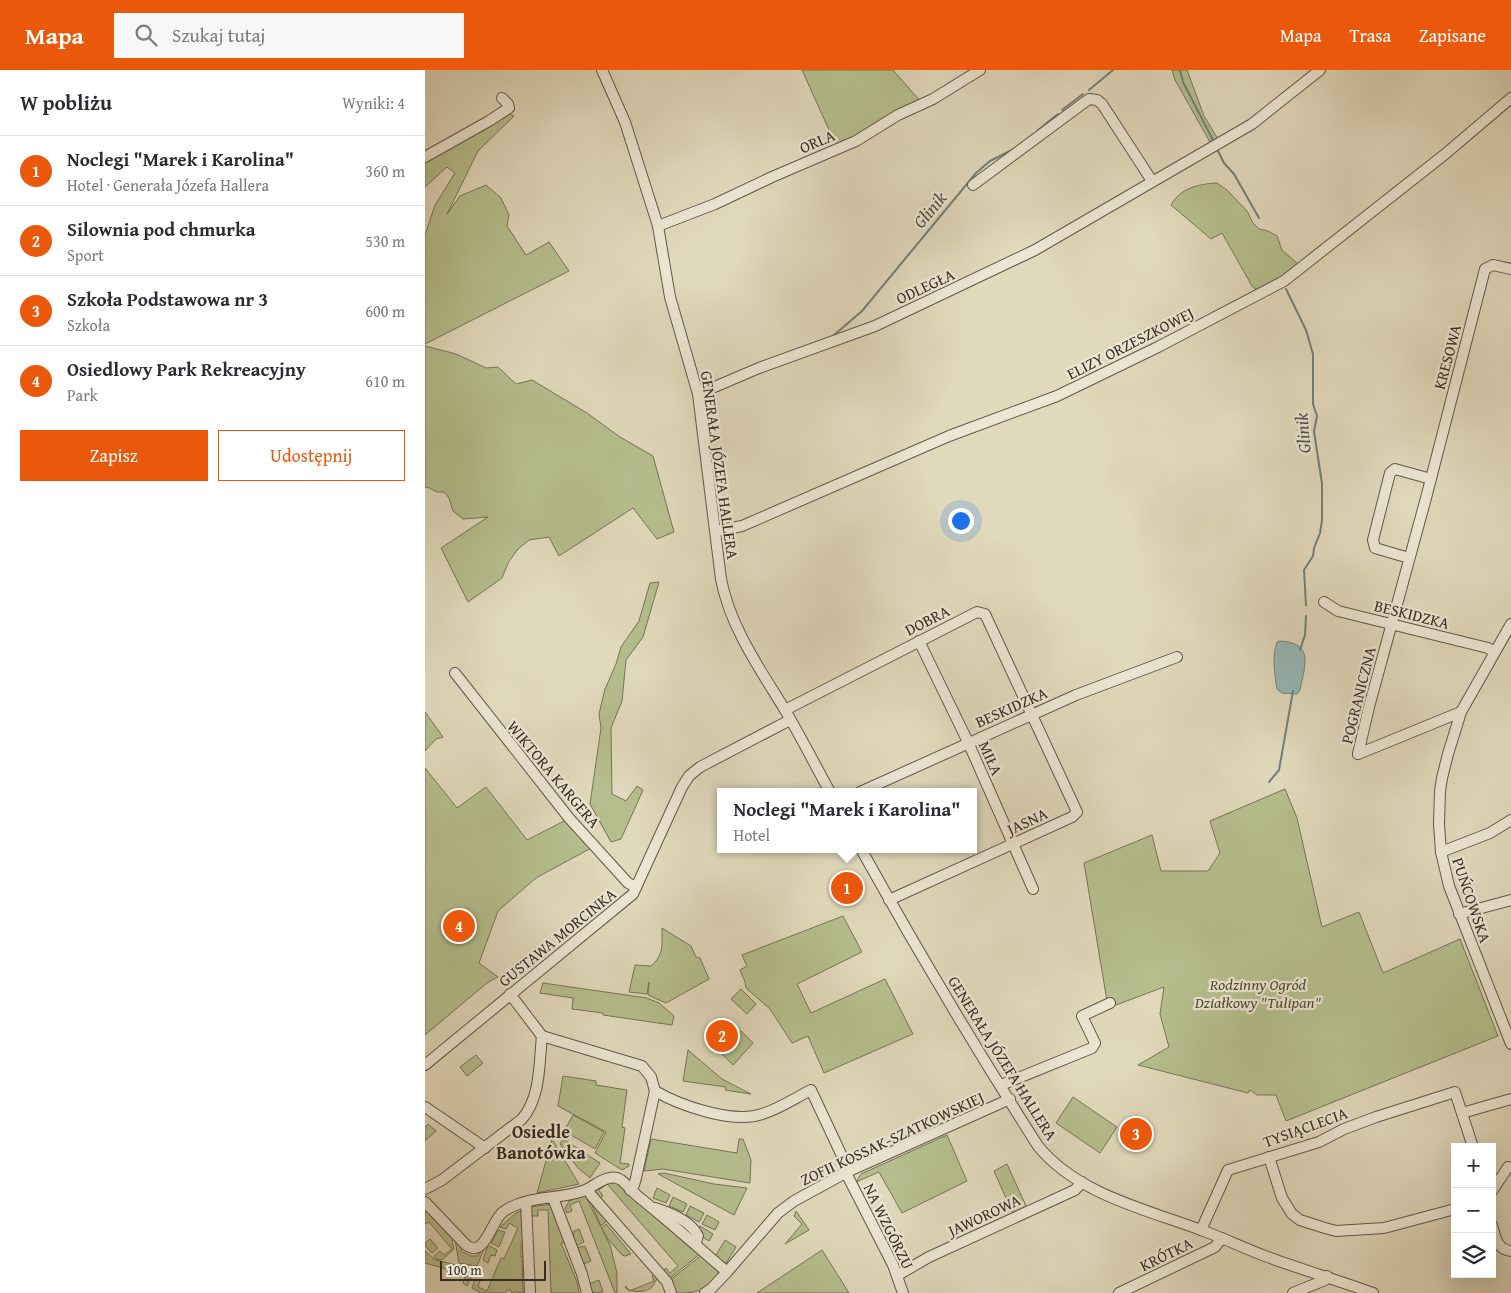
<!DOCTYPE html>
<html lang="pl">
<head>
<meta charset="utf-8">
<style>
	:root { --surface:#fff; --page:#f7f7f7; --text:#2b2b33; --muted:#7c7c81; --line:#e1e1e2; --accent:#ea580c }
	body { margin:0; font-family:"Gentium Book Plus",serif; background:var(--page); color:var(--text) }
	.controls { position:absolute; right:15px; bottom:15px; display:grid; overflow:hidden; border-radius:0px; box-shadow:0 5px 20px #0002 }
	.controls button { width:45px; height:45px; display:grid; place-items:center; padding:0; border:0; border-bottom:1px solid var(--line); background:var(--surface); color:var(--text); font:25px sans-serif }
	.scale { position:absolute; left:15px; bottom:12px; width:106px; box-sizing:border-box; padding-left:5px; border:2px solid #372c22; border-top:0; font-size:14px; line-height:18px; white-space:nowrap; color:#372c22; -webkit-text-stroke:4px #ece6d3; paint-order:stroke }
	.you { position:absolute; left:535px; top:450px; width:18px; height:18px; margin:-12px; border:4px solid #fff; border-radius:50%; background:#1a73e8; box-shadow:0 0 0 8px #1a73e833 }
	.badge { display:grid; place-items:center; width:32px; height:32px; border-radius:50%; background:var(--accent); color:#fff; font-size:16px; font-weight:700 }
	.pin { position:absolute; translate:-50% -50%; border:2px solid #fff; box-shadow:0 1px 5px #0006 }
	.popup { position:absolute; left:292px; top:718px; width:260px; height:65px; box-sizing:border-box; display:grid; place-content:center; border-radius:0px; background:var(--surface); filter:drop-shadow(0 1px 4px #0005); font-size:16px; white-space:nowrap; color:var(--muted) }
	.popup b { font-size:19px; color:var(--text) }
	.popup::after { content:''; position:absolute; left:50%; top:100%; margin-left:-10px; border:10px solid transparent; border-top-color:var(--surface) }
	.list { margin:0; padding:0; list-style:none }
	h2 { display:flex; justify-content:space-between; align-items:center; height:65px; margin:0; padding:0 20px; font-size:21px }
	h2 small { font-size:16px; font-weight:400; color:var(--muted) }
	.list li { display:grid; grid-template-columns:32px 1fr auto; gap:15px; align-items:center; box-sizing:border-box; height:70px; padding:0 20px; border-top:1px solid var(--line) }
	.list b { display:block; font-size:19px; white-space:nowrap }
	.list p { margin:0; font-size:16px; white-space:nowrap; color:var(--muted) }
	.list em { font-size:16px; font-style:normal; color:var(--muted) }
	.actions { display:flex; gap:10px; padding:15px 20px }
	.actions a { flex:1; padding:11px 0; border:1px solid var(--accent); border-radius:0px; text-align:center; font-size:18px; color:var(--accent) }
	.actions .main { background:var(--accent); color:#fff }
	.icon { flex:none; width:28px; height:28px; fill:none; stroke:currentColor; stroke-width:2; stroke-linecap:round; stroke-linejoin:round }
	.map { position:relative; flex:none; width:1086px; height:1223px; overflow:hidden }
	header { display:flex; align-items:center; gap:30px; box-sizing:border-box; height:70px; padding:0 25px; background:var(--accent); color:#fff }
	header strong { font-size:24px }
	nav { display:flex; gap:28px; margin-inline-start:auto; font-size:18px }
	.search { width:350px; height:45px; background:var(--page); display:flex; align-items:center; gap:12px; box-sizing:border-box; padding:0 18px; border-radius:0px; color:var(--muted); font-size:19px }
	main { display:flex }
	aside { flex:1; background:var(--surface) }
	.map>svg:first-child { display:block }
	.green { fill:#b6be8e; stroke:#767558 }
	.water { fill:#95b9b7; stroke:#6f817b }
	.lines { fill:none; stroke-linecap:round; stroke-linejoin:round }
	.stream { stroke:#6f817b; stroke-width:2 }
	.minor-casing { stroke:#625748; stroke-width:12 }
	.minor { stroke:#ece6d3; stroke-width:10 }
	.labels { text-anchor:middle; stroke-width:4.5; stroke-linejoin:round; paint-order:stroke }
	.street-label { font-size:16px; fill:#372c22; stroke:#ece6d3 }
	.park-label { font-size:16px; font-style:italic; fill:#504938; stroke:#ece6d3 }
	.water-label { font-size:18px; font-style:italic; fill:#4e4f47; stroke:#ece6d3 }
	.neighbourhood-label { font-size:18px; font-weight:bold; fill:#372c22; stroke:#ece6d3 }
</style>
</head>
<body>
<header>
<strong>Mapa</strong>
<div class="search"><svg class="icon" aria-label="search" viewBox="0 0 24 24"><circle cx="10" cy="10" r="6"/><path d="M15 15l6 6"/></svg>Szukaj tutaj</div>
<nav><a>Mapa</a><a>Trasa</a><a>Zapisane</a></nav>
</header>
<main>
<aside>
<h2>W pobliżu<small>Wyniki: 4</small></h2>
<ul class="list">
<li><span class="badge">1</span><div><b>Noclegi &quot;Marek i Karolina&quot;</b><p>Hotel · Generała Józefa Hallera</p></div><em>360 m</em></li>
<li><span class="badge">2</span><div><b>Silownia pod chmurka</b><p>Sport</p></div><em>530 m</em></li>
<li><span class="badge">3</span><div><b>Szkoła Podstawowa nr 3</b><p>Szkoła</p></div><em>600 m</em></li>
<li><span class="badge">4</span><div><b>Osiedlowy Park Rekreacyjny</b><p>Park</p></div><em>610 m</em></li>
</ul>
<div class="actions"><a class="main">Zapisz</a><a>Udostępnij</a></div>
</aside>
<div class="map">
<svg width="1086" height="1223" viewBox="0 0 1086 1223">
	<rect width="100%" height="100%" fill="#e1d9bc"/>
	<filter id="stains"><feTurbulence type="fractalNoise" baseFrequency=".004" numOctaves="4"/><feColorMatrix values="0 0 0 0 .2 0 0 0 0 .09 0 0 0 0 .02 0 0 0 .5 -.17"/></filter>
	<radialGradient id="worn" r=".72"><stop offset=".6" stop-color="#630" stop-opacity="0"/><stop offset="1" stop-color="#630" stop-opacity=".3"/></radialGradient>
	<g class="green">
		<polygon points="377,0 468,0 496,32 417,74 409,71"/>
		<polygon points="747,0 762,0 779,46 793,69 786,74 750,10"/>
		<polygon points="85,44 89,46 53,81 22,144 35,126 61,115 76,128 84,145 82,156 101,185 124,172 144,201 0,274 0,165 10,135 30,103 22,97 0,117 0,92"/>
		<path d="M 792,113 L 802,120 L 822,141 L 828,153 L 834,159 L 843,161 L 852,166 L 857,180 L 873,194 L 851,211 L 832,220 L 827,216 L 797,163 L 786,169 L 746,135 C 755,118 774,114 792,113 Z"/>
		<polygon points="0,276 31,284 61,298 73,297 91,314 107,310 162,343 195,367 228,386 249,462 232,469 208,438 134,486 124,467 104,470 92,480 83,493 77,508 43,532 16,478 63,447 38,449 28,441 24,428 19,422 12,422 2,417 0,418"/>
		<polygon points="234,512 218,567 201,590 197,631 186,658 187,724 201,731 212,716 218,720 196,769 186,772 165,734 176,658 174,644 180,619 191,594 196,577 214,551 225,513"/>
		<polygon points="0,642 18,667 11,669 0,681"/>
		<polygon points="0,698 32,738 61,717 102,770 141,750 168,777 111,808 73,841 54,893 73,907 62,913 0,965"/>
		<polygon points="860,719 872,748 897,857 934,842 958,903 1035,869 1073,966 861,1051 851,1025 832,1025 825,1020 823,1023 713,995 744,977 735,944 739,917 691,935 688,928 682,931 659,793 727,765 736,801 783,801 795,783 785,751"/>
		<polygon points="418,846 437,882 372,914 386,943 460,909 488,964 399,1003 383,966 367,973 345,939 321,918 320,912 315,900 322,896 317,885"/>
		<path d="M 237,858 L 266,876 L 271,887 L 275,888 L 284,909 L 241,933 L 223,925 L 224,912 L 222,924 L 204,922 L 210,895 L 226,896 C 239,885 237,875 237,858 Z"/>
		<polygon points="118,913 222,928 234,933 249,946 247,955 178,945 178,943 147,939 148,928 115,923"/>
		<polygon points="316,919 331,934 322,944 306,929"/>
		<polygon points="316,961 328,973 308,995 296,983"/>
		<polygon points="263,980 297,1009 326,1024 300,1020 301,1017 258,1011"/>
		<polygon points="51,985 58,993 42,1006 35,997"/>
		<polygon points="138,1006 171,1011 171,1015 202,1020 197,1057 200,1058 195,1093 204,1094 204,1096 197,1100 170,1083 181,1062 133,1036"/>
		<polygon points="648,1027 692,1057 675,1083 631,1053"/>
		<polygon points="148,1045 179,1062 170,1079 139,1061"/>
		<polygon points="3,1054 11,1061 0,1071 0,1057"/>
		<polygon points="522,1065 542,1111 477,1143 454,1102 431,1112 436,1104"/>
		<polygon points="127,1069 154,1114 112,1123"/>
		<polygon points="138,1069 175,1093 165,1108 153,1098 135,1074"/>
		<polygon points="226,1069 312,1083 314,1069 318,1069 326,1090 325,1113 238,1099 219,1101"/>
		<polygon points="582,1094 602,1138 588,1144 569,1101"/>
		<polygon points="239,1103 289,1114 322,1118 309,1145 233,1104"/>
		<polygon points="189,1110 218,1134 218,1137 270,1182 273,1181 276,1183 244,1209 238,1201 241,1198 245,1203 253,1196 182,1114 174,1120 178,1126 175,1128 170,1122 169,1118"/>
		<polygon points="232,1118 245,1125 241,1133 228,1128"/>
		<polygon points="162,1124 182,1151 176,1156"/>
		<polygon points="160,1125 185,1175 192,1203 192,1223 190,1223 154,1131 145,1135 147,1141 142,1143 140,1139 144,1131"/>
		<polygon points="248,1127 262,1134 258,1142 244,1136"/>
		<polygon points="127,1134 142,1172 136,1173 152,1212 154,1223 126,1223 123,1140 113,1140 113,1146 107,1146 106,1137"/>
		<polygon points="0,1136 29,1166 27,1171 29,1179 17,1190 11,1189 9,1186 15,1181 19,1185 27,1179 4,1152 0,1154"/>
		<polygon points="265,1136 279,1143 274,1152 261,1145"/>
		<polygon points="99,1139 99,1172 96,1174 96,1187 102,1185 97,1189 98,1222 103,1221 103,1223 89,1222 87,1223 84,1219 80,1223 56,1223 47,1218 50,1209 55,1211 53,1217 62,1221 76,1188 79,1189 93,1158 84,1153 81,1159 75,1157 91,1143"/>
		<polygon points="371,1141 384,1160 360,1174 377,1154 369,1146"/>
		<polygon points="282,1145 294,1152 290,1160 277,1154"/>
		<polygon points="181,1154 206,1184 200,1186 197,1185 182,1168 177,1158"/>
		<polygon points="275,1156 288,1164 284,1171 279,1168 273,1160"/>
		<polygon points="154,1159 159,1172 151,1176 148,1172 149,1161"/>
		<polygon points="73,1160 80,1162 74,1177 66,1173"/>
		<polygon points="5,1169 13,1178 7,1183 0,1176 0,1173"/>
		<polygon points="30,1170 39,1177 35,1181 46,1186 53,1186 56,1178 60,1176 52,1196 34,1193"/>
		<polygon points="300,1170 311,1177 300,1195 290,1187"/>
		<polygon points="63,1175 72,1180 70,1186 66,1185 63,1193 58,1190"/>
		<polygon points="160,1176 166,1191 158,1194 151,1178"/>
		<polygon points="397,1180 424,1223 332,1223"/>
		<polygon points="0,1181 10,1190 32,1195 36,1203 0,1193"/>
		<path d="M 278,1184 L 293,1199 L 294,1202 C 280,1223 271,1223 248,1223 L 244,1211 Z"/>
		<polygon points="35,1195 50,1199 42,1216 38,1213 40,1207"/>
		<path d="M 229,1205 L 233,1207 C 231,1210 229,1215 226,1218 C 218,1223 205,1223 200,1217 L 201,1216 L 204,1221 L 229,1211 L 227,1206 Z"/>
		<polygon points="174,1210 178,1222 166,1223 164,1214"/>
	</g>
	<path class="water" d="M 853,571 C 890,572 880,595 875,620 L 872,624 L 857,623 L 852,619 C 850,605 846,583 853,571 Z"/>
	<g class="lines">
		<g class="stream">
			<polyline points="755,0 758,12 789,72"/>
			<polyline points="664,20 688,0"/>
			<polyline points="637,40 658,24"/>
			<polyline points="612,61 633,44"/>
			<polyline points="792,79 799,93 809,104 834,148"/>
			<polyline points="861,219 881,260 888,284 888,334 892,346 889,361 897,414 897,450 895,463 889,478 888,486 879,500 881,535"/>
			<polyline points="408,266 437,241 551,103 565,91 591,78"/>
			<polyline points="875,580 880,565 881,546"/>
			<polyline points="844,712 854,700 868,621"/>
		</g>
		<g class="minor-casing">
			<g id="minor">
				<path d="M 177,0 L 200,52 L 233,156 L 245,227 L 273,324 L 296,509 C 305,557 335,599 360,640 C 376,667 390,695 405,722"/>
				<polyline points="0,87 64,51 84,38 83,34 77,28"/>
				<polyline points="548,115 664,29 672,30 677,34 727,111"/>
				<polyline points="233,156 290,134 347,107 431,71 473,45 508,29 555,0"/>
				<polyline points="273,324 334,298 450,256 610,180 827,54 895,0"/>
				<polyline points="291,461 317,456 524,366 632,326 733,277 859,211 1019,85 1086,28"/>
				<polyline points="984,488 950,478 948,470 965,403 970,399 1006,409"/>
				<polyline points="899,532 913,541 1063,578 1069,582"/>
				<polyline points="1086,554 1036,642 1023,684 1017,708 1015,721 1014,754 1016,782 1024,816 1086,974"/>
				<polyline points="494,571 543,672 608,819"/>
				<polyline points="30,603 144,748 203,813 211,817"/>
				<polyline points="360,640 552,542 560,544 652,742 647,747 464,830"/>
				<polyline points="933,684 944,637 1001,428 1060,199 1068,195 1086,199"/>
				<polyline points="933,684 1036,642"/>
				<polyline points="435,722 651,625 752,587"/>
				<path d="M 436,779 C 492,880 551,979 613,1076 C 652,1124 720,1139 776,1160 C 798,1168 819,1178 840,1186 C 875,1199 912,1210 948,1223"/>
				<polyline points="1016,782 1065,763 1086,750"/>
				<polyline points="1034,844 1086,830"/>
				<polyline points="85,924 117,966"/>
				<path d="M 117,966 L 217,996 L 226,1007 L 230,1021 C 256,1036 308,1054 337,1044 C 354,1039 370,1028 386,1020 L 424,1101"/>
				<polyline points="0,995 208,824 257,717 264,706 275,697 365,650"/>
				<polyline points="576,1015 667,978 670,973 657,946 685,933"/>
				<polyline points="0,1037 60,1078"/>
				<polyline points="1037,1043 1086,1029"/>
				<polyline points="844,1087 857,1128 867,1144 875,1150 900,1158 911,1161 959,1158 1030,1139"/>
				<polyline points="421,1103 468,1195 478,1223"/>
				<path d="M 0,1119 L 17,1110 L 97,1049 C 116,1027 114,993 117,966"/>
				<polyline points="163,1119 166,1125 242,1212 246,1223"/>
				<polyline points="205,1120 209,1115 211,1108 230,1021"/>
				<polyline points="1067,1121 1083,1097"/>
				<polyline points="128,1128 157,1204 162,1223"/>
				<path d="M 0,1132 L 41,1175 C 60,1189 66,1151 78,1142 C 101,1125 132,1130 158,1121 C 167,1118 175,1109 185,1108 C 189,1107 193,1108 196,1110 C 203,1115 208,1123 215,1128 C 245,1152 273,1177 302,1202"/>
				<polyline points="101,1133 105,1223"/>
				<path d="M 230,1138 C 246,1143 266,1151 273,1166 L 270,1174"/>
				<path d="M 1067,1155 C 1070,1167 1072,1180 1086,1181"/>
				<polyline points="776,1160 803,1100 894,1072 919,1059 951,1047 1030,1022 1048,1077"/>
				<polyline points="473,1205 504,1187 650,1120 657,1112"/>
				<polyline points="280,1223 286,1219 302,1202 353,1143 369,1131 424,1101 585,1029"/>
				<polyline points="694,1223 790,1177 797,1168"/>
				<polyline points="868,1223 900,1210 902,1206"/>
			</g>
		</g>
		<use href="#minor" class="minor"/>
	</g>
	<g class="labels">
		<g class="street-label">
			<text transform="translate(392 71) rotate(-23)" y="6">ORLA</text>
			<text transform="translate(500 216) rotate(-25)" y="6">ODLEGŁA</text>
			<text transform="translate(705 273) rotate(-27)" y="6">ELIZY ORZESZKOWEJ</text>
			<text transform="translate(1022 287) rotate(-75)" y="6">KRESOWA</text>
			<text transform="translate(295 395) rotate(82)" y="6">GENERAŁA JÓZEFA HALLERA</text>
			<text transform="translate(987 544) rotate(14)" y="6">BESKIDZKA</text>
			<text transform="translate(502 550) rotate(-27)" y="6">DOBRA</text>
			<text transform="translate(933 625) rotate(-76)" y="6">POGRANICZNA</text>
			<text transform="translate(586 637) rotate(-24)" y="6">BESKIDZKA</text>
			<text transform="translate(566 688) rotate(66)" y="6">MIŁA</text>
			<text transform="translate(129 704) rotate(50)" y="6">WIKTORA KARGERA</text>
			<text transform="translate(602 751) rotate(-25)" y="6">JASNA</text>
			<text transform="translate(1047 830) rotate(71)" y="6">PUŃCOWSKA</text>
			<text transform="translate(132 867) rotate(-39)" y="6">GUSTAWA MORCINKA</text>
			<text transform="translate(578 988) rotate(58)" y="6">GENERAŁA JÓZEFA HALLERA</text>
			<text transform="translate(880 1057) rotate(-20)" y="6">TYSIĄCLECIA</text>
			<text transform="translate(467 1068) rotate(-25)" y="6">ZOFII KOSSAK-SZATKOWSKIEJ</text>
			<text transform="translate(559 1145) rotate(-25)" y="6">JAWOROWA</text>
			<text transform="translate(464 1156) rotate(64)" y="6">NA WZGÓRZU</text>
			<text transform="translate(741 1184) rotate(-26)" y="6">KRÓTKA</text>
		</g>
		<g class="park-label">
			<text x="833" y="920">Rodzinny Ogród<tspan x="833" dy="18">Działkowy "Tulipan"</tspan></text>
		</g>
		<g class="water-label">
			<text transform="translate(505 140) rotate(-50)" y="6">Glinik</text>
			<text transform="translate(878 363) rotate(-95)" y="6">Glinik</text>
		</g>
		<g class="neighbourhood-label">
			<text x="116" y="1068">Osiedle<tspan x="116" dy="21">Banotówka</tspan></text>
		</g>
	</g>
	<rect width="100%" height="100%" filter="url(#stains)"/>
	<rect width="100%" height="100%" fill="url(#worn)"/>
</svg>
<div class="controls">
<button>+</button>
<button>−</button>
<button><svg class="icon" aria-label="layers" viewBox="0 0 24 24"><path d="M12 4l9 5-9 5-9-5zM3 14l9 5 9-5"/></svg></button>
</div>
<div class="scale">100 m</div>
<div class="you"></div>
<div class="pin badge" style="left:422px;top:818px">1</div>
<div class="popup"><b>Noclegi &quot;Marek i Karolina&quot;</b>Hotel</div>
<div class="pin badge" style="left:297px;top:966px">2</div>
<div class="pin badge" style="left:711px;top:1064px">3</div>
<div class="pin badge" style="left:34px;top:856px">4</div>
</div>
</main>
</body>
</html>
